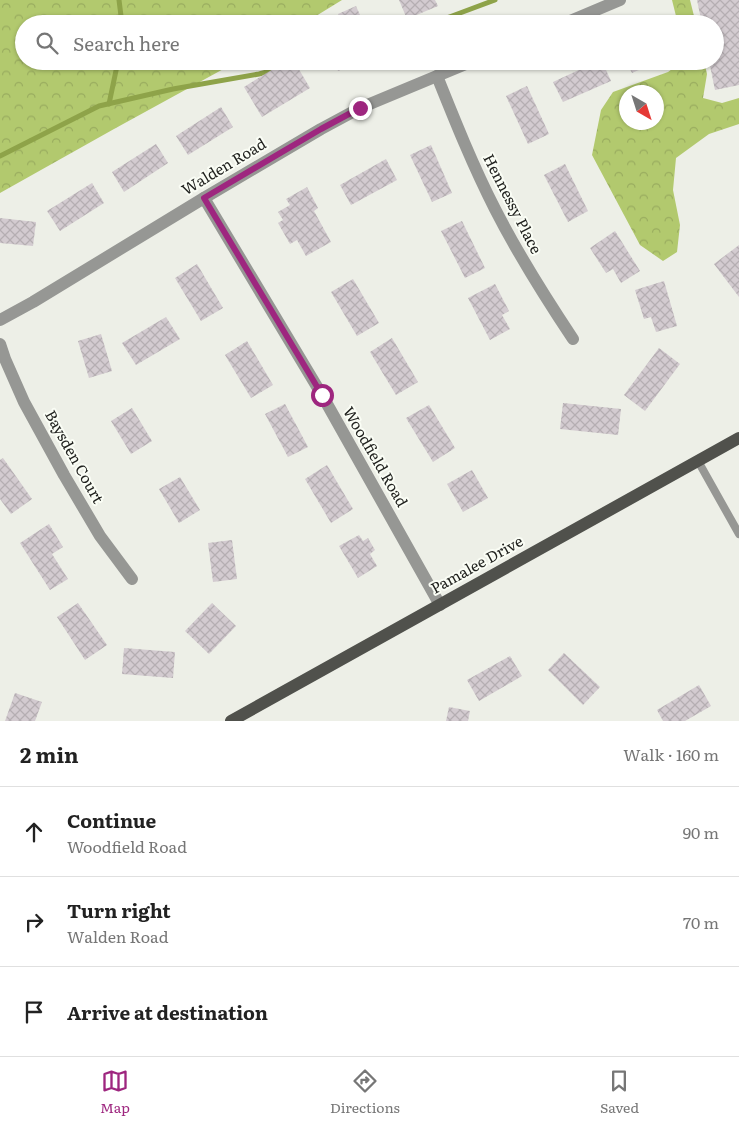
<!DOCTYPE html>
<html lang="en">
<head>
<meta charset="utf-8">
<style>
	:root { --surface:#fff; --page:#f2f2f2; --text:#222; --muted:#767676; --line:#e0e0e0; --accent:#9e267f }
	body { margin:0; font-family:Literata,serif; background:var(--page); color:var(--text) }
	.compass { position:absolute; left:619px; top:85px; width:45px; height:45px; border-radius:50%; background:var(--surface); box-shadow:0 1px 4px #0004; rotate:141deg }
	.stop { position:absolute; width:15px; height:15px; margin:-11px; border:4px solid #9e267f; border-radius:50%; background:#fff }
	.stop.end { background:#9e267f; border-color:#fff; box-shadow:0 1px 5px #0008 }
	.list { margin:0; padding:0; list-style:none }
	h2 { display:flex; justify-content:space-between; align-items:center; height:65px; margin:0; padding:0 20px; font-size:21px }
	h2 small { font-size:16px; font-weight:400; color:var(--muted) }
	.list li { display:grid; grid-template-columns:32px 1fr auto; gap:15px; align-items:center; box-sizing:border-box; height:90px; padding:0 20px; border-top:1px solid var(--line) }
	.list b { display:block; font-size:19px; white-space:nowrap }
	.list p { margin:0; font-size:16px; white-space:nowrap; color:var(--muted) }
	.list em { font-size:16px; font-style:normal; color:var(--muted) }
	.icon { flex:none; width:28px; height:28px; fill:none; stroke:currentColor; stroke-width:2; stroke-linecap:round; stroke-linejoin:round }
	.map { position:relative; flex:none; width:739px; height:721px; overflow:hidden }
	.search { position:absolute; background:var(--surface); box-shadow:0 1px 4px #0004; left:15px; right:15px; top:15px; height:55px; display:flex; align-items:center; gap:12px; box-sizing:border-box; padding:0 18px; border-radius:28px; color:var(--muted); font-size:19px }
	.sheet { height:335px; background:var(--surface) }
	nav { display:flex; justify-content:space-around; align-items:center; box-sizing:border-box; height:70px; border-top:1px solid var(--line); background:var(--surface); font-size:14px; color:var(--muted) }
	nav a { display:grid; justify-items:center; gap:2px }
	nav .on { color:var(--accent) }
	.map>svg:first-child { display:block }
	.forest { fill:url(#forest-crowns); fill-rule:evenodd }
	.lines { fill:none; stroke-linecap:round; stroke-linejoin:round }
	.stream { stroke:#8ea349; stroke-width:5 }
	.building { fill:url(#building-cross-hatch) }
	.service { stroke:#969794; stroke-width:8 }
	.minor { stroke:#969794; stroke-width:12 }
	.primary { stroke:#50514c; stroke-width:12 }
	.route { stroke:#9e267f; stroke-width:6 }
	.labels { text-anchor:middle; stroke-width:4; stroke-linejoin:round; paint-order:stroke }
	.street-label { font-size:15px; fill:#21221f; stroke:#fafdf5 }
</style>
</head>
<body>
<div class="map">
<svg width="739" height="721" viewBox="0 0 739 721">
	<defs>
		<pattern id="forest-crowns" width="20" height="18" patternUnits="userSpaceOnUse" patternTransform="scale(1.25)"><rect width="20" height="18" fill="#b2c96e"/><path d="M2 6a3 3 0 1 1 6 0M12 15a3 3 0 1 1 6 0" fill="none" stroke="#99ac5f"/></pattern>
		<pattern id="building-cross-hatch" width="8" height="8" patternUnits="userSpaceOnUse" patternTransform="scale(1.25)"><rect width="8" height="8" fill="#d3cbd0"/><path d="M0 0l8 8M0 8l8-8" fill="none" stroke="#b5aeb2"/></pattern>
	</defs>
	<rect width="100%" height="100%" fill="#edefe7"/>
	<g class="forest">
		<polygon points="0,0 342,0 303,24 24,24 24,61 238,61 114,129 0,193"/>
		<polygon points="672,0 690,0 696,24 678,24"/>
		<path d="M 683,61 L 704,61 L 707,74 L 703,98 L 722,103 L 739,98 L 739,124 L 709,134 L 676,158 L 673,190 L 680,225 L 677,252 L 663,261 L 640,245 L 592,155 L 601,110 L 613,92 L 668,72 ZM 656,92 L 656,122 L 626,122 L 626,92 Z"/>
	</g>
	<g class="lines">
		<g class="stream">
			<polyline points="119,0 122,24"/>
			<polyline points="429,24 452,16 495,0"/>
			<polyline points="290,65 304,61"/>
			<polyline points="109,104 118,61"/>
			<polyline points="0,156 99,106 173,89 259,74 275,70"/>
		</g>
	</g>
	<g class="building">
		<polygon points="399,0 435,0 438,6 407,19"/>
		<polygon points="697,0 739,0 739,85 715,90 709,61 715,61 715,24 702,24"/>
		<polygon points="356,6 364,24 342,24 338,14"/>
		<polygon points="286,61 294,61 310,88 262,117 244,87"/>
		<polygon points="334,61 360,61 338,71"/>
		<polygon points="598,61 602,61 611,81 563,102 553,82"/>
		<polygon points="626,61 659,61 632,73"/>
		<polygon points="527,86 549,134 528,144 506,96"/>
		<polygon points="221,107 233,127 188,155 176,136"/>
		<polygon points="156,144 168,163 124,192 112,172"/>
		<polygon points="431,145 452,193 432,202 410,155"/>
		<polygon points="386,159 397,180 351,205 340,185"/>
		<polygon points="565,164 588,211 568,222 544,175"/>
		<polygon points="92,183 104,203 60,231 47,211"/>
		<polygon points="307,187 318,208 314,211 331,242 306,256 297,240 290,244 278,223 283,220 278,212 290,205 286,199"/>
		<polygon points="0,218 36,222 33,246 0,243"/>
		<polygon points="462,221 485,268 465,278 441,231"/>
		<polygon points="615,231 640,271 621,283 613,269 606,273 590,248"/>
		<polygon points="739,245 739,297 714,264"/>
		<polygon points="197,264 223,308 201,321 175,278"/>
		<polygon points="353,279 379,323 357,336 331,292"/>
		<polygon points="664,281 677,326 656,332 651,317 644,319 635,290"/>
		<polygon points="495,284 509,311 502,315 510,329 490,340 468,298"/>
		<polygon points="166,317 180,339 136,365 122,343"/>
		<polygon points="101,334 112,371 89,378 78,341"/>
		<polygon points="392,338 418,382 396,395 370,352"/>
		<polygon points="247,341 273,385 251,398 225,355"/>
		<polygon points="659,348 680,364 645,411 624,395"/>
		<polygon points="563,403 621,409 618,435 560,429"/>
		<polygon points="285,404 308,447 288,457 265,414"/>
		<polygon points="429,405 455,448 433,462 406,418"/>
		<polygon points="132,408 152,441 131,454 111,421"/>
		<polygon points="3,458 32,499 11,514 0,499 0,460"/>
		<polygon points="327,465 353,509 331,523 305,479"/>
		<polygon points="472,470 488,498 463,512 447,484"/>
		<polygon points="180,477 200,510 179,523 159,489"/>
		<polygon points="49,524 63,547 52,554 68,579 50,590 20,543"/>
		<polygon points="359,535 363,541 368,538 375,550 370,554 377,566 358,578 339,546"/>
		<polygon points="232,540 237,579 213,582 208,543"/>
		<polygon points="78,603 107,645 85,660 57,617"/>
		<polygon points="212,603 236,626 209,654 185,631"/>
		<polygon points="124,648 175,652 173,678 122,674"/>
		<polygon points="564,653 600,687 583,705 548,670"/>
		<polygon points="510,656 522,676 479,701 467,680"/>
		<polygon points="699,685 711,706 685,721 663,721 657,710"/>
		<polygon points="15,693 42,702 35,721 5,721"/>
		<polygon points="449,707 470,711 468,721 446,721"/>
	</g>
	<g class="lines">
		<polyline class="service" points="698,461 739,534"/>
		<g class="minor">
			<polyline points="563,24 620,0"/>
			<path d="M 437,76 C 455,121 473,166 495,209 C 518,254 545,297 573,339"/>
			<polyline points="204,198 322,395 440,605"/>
			<polyline points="0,320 33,302 204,198 321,129 360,108 473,61"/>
			<polyline points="0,344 5,359 24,402 64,475 100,536 132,579"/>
		</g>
		<polyline class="primary" points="231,721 739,438"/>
	</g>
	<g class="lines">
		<polyline class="route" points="322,395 204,198 321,129 360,108"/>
	</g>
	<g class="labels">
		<g class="street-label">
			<text transform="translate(224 167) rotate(-31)" y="5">Walden Road</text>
			<text transform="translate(512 204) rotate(63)" y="5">Hennessy Place</text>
			<text transform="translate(74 457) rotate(61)" y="5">Baysden Court</text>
			<text transform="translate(375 457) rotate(60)" y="5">Woodfield Road</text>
			<text transform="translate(477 565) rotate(-29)" y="5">Pamalee Drive</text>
		</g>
	</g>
</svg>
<svg class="compass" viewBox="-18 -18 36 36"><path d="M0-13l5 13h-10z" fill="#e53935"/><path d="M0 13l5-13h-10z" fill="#767676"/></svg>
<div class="stop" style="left:322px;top:395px"></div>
<div class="stop end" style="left:360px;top:108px"></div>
<div class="search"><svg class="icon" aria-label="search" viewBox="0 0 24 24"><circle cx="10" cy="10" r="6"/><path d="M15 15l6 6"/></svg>Search here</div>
</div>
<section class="sheet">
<h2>2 min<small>Walk · 160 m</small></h2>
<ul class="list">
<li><svg class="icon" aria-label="ahead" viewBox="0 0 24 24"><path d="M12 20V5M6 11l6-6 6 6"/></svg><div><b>Continue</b><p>Woodfield Road</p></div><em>90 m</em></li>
<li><svg class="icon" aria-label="right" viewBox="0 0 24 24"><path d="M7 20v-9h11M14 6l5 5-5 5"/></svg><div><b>Turn right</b><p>Walden Road</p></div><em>70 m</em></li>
<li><svg class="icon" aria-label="arrive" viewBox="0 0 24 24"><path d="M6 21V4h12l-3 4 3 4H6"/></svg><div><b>Arrive at destination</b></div></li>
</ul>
</section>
<nav>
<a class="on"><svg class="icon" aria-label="map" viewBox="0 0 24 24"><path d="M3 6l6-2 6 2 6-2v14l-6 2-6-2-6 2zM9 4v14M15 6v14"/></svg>Map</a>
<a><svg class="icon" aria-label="directions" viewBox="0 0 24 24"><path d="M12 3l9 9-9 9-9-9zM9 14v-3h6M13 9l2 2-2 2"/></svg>Directions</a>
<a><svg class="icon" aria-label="saved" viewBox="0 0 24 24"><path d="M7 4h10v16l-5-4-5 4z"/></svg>Saved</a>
</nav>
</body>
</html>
